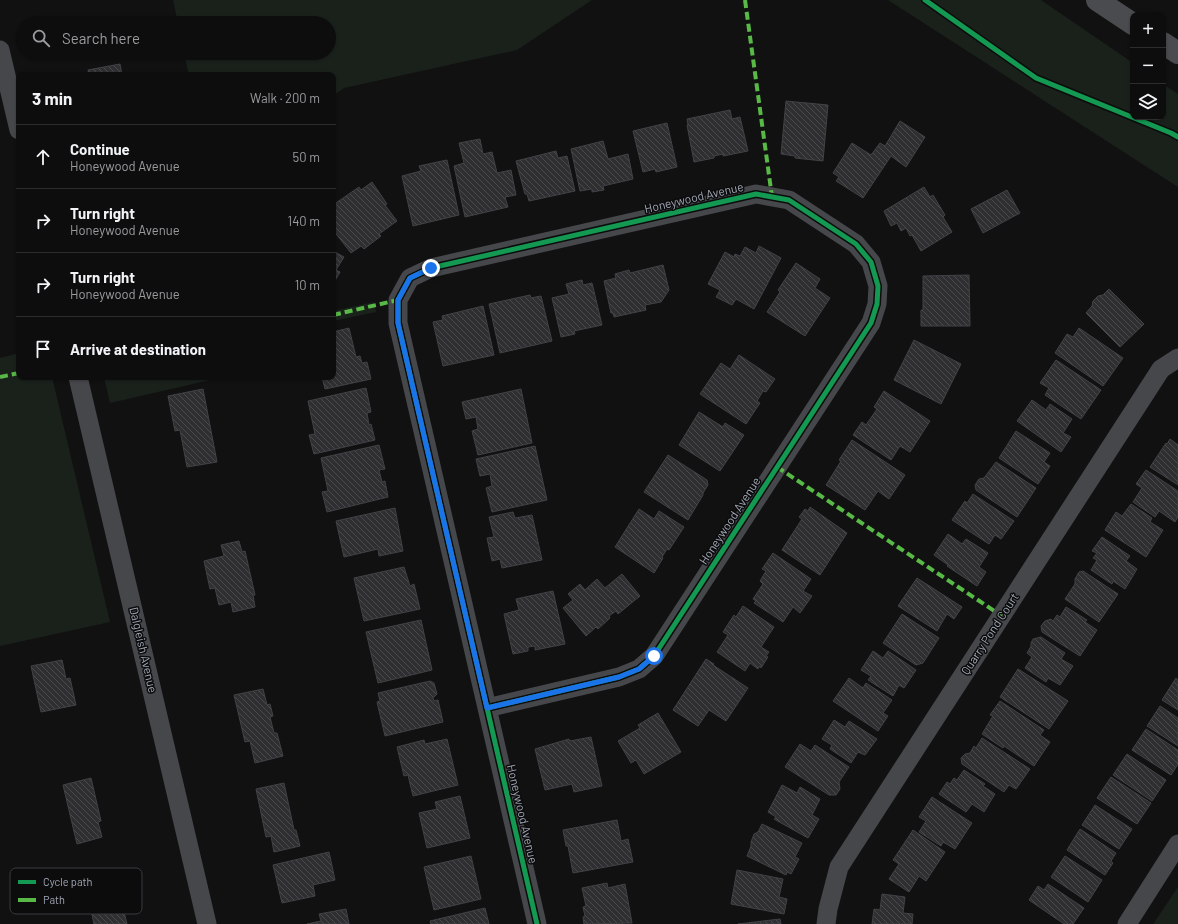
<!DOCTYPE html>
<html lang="en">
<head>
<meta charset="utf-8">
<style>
	:root { --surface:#0d0d0e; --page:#1b1b1c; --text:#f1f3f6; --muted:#9a9c9e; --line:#2d2d2e }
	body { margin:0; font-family:Barlow,sans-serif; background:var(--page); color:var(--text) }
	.controls { position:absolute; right:12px; top:12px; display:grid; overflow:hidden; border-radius:8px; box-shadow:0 1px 3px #0004 }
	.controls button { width:36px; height:36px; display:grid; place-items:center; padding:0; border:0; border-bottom:1px solid var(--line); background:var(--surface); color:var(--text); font:20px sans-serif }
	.stop { position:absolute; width:12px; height:12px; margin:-9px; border:3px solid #1a73e8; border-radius:50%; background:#fff }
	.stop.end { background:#1a73e8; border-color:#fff; box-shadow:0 1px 4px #0008 }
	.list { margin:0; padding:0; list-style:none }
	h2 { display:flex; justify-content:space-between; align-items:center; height:52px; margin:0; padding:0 16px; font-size:17px }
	h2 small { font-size:13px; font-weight:400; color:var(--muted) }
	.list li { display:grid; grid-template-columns:26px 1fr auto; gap:12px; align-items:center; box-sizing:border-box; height:64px; padding:0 16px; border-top:1px solid var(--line) }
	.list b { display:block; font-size:15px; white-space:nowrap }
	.list p { margin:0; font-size:13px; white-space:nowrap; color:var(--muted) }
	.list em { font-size:13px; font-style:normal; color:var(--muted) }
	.icon { flex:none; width:22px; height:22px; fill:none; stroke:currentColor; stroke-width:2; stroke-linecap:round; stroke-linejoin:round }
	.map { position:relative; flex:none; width:1178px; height:924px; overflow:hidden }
	.search { position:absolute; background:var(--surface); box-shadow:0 1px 3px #0004; left:16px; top:16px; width:320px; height:44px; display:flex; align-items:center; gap:10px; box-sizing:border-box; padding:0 14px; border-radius:22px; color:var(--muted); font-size:15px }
	.panel { position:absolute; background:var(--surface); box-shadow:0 1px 3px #0004; left:16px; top:72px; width:320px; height:308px; border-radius:8px }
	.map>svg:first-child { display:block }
	.green { fill:#1a211b }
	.building { fill:url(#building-back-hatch); stroke:#404246 }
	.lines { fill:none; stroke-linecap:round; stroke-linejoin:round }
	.minor { stroke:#45474b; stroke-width:19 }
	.secondary { stroke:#494b4f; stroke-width:22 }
	.quiet { stroke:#58b947; stroke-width:4; stroke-dasharray:8 4; stroke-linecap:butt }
	.cycleway-casing { stroke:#0c0c0d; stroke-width:8 }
	.cycleway { stroke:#139951; stroke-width:5 }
	.route { stroke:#1a73e8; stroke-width:5 }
	.labels { text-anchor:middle; stroke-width:3; stroke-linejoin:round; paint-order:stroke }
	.street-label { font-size:12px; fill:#a0a7b5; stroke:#0c0c0d }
	.key { fill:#0c0c0d; stroke:#383a3f; stroke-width:1 }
	.key-label { font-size:11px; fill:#a0a7b5 }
</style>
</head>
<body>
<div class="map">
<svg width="1178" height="924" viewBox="0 0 1178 924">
	<defs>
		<pattern id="building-back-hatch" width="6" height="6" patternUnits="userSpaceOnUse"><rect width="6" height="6" fill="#2f2f32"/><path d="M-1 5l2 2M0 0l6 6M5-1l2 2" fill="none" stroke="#4a4a4d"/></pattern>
	</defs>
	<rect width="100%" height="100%" fill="#111112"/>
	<g class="green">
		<polygon points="173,0 592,0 517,50 344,88 333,96 333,75 189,75 184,53 329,53 329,23 178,23"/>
		<polygon points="888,0 1041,0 1133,63 1133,117 1163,117 1163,84 1178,94 1178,187"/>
		<polygon points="374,302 376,312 333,321 333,311"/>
		<polygon points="19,353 19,377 52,377 110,622 0,646 0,358"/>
		<polygon points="104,377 223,377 110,403"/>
		<polygon points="1178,887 1178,924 1153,924 1154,923"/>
	</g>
	<g class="building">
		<polygon points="120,64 122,75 89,75 88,70"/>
		<polygon points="786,101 828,105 823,161 795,158 795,156 781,154"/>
		<polygon points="730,110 732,119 740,117 748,151 723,156 723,154 714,156 714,158 694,162 687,125 688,125 687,119"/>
		<polygon points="900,121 925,137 906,167 891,156 863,198 836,181 839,177 833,173 852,143 871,155 880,143 885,146"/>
		<polygon points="667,123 677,167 656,172 655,169 643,172 633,131"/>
		<polygon points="480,139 483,154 492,152 497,173 511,170 516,195 505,197 508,207 465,217 454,166 464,163 459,143"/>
		<polygon points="603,141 608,159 628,154 633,179 603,186 604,190 592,192 592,189 580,191 571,149"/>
		<polygon points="556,151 558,158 567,156 575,191 529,201 527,194 525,194 516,161"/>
		<polygon points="447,160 459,215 413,226 402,176 421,171 419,166"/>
		<polygon points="372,182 387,204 385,205 397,221 379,234 381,236 364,249 361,246 351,253 333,230 333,205 359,187 361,190"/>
		<polygon points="924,187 930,197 933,195 945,215 943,217 952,232 921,251 912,235 910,236 906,228 901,231 897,223 891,226 884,211"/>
		<polygon points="1007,190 1020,213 983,233 971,209"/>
		<polygon points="759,246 781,258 754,309 736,299 732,305 716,297 720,290 708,284 725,252 734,257 735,254 740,256 745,247 756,253"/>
		<polygon points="333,251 344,257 336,270 340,272 333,284"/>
		<polygon points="796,263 820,279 815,288 830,298 805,336 767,312 780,292 778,290"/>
		<polygon points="663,265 669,290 661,302 645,305 646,310 614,317 613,313 611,313 604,281 616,278 615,274 629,270 630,273"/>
		<polygon points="969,275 970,326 921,326 921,310 923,310 923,276"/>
		<polygon points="582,280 583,285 592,283 602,325 574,331 575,334 561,337 552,298 569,294 566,284"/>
		<polygon points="1109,289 1144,324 1120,347 1086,313 1092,306 1093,301 1098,296 1103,295"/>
		<polygon points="530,295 531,298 541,296 552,341 500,353 489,304"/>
		<polygon points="483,306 494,355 443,366 433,322 443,320 442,316"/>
		<polygon points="349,328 356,357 360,356 362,363 367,362 371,379 325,389 322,377 318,378 317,377 333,377 333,332"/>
		<polygon points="1079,328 1123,358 1103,386 1055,353 1067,334 1073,337"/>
		<polygon points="914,340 961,364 941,404 894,380"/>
		<polygon points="739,355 775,379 766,392 763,391 757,401 760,403 746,424 700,394 721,363 730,369"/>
		<polygon points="1056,360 1101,390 1081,419 1045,395 1049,388 1040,383"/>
		<polygon points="366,388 371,412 367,413 369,425 371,424 375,440 314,454 309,435 315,434 308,401"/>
		<polygon points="203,389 217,462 187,467 180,430 175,431 168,396"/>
		<polygon points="521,389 532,443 478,455 472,431 478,429 476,417 466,419 462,402"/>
		<polygon points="884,391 930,421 910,452 900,446 891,460 853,435 862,422 866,425 877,409 874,407"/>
		<polygon points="1032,400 1046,410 1050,404 1072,419 1063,433 1071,437 1061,452 1017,421"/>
		<polygon points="699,412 723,427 725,423 744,435 720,471 679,445"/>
		<polygon points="1016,431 1050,453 1044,462 1050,466 1038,484 999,458"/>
		<polygon points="1170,439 1178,445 1178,485 1150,467 1166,443 1167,444"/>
		<polygon points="852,440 905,475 889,499 878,491 865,510 826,485 841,461 839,460"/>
		<polygon points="379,445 385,469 379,470 382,482 385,481 388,497 327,512 322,492 328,491 321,458"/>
		<polygon points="535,446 547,500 492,512 486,488 492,486 490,474 480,476 476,459"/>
		<polygon points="668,455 707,480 708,485 703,493 703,495 688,520 644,492"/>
		<polygon points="996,462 1036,488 1017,517 976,490 975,485 979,479 984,478"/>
		<polygon points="1146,470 1178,491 1178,517 1175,522 1159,511 1155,517 1133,502 1142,488 1136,484"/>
		<polygon points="973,494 1014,521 1001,539 995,535 989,544 952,520 965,501 967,503"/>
		<polygon points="1131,504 1152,518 1150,522 1163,530 1146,557 1105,530 1116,512 1122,516"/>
		<polygon points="810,507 847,533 820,575 782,550 802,519 799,517 805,509 808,511"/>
		<polygon points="395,508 403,551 379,556 378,549 344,557 336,521"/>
		<polygon points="639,509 654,519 659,511 684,527 669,550 667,549 662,557 663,558 654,573 615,547"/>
		<polygon points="513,512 515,518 532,515 542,560 502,568 500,559 492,561 487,538 494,537 489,517"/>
		<polygon points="948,534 962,544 966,539 988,553 979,567 986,572 977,586 947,566 948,565 934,555"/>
		<polygon points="1102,537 1130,556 1126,561 1137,569 1125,589 1113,581 1112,584 1091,570 1097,560 1093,558 1097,553 1092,551"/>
		<polygon points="239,541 242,552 245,551 255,595 253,595 255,607 233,612 231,602 219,605 215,588 210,589 204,561 224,556 221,545"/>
		<polygon points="773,553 811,579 803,591 812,596 800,613 793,607 783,622 754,603 756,601 753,599 763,584 760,581 766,571 762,569"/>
		<polygon points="404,567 410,586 414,584 420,609 364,621 354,578"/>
		<polygon points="1083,571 1118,594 1099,622 1065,599 1075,584 1075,579 1079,572"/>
		<polygon points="622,574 640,596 618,614 616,611 609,616 610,618 598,629 596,627 586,636 563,608 573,600 568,594 580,584 585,590 597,579 605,588"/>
		<polygon points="917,578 962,607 954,619 947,614 937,631 898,606"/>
		<polygon points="553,591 565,644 535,650 535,646 528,647 528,651 513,654 504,614 519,610 516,599"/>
		<polygon points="743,606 774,627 761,647 769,652 766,656 768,657 761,668 760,666 758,669 750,663 745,671 717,652 728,635 723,632 734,615 736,617"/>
		<polygon points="1066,607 1087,620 1085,622 1097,630 1080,656 1042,632 1041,626 1045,621 1051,619 1053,621 1057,615 1060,617"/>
		<polygon points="902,614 939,638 923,663 916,665 883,643"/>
		<polygon points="421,620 432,670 378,683 366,632"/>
		<polygon points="1041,637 1065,653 1061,659 1073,666 1060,685 1048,678 1046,682 1025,668 1032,657 1027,653 1031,646 1031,643 1033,639"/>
		<polygon points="873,651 883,658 888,651 916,670 904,688 899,685 893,696 868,680 871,676 861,670"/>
		<polygon points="706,659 714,664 713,665 748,688 726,721 709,710 698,726 673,710"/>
		<polygon points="62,660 66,679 70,678 76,705 41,712 31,666"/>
		<polygon points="1018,669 1068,701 1049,729 1000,697"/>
		<polygon points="849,678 863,688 866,683 892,700 883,713 888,716 878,731 833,701"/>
		<polygon points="1176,678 1178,680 1178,710 1162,700"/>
		<polygon points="430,681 434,683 437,694 433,698 434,701 438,700 443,722 385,736 377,702 380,701 378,693"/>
		<polygon points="263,689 267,705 270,704 273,716 270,717 274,733 277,733 283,756 255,763 250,741 245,742 234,695"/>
		<polygon points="1000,701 1044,730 1040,735 1050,742 1034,766 1004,746 1003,748 982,734 993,716 990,715"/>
		<polygon points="1160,706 1178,718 1178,746 1147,726"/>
		<polygon points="658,713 681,752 644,774 636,760 631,763 618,741 640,728 638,725"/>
		<polygon points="834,720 845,727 849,721 877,739 865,755 858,752 851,763 830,749 832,745 822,739"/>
		<polygon points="1146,729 1178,750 1178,759 1177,761 1178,764 1171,775 1132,750"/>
		<polygon points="591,737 602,786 574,792 572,784 545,790 535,749 569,739 570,741"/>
		<polygon points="982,738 1030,769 1016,789 1009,785 1004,792 962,764 961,758 965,754 970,753 974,746 976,748"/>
		<polygon points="447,739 458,785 413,796 408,775 404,776 397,747 424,740 425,744"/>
		<polygon points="800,744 811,751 815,745 849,767 839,782 840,789 836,795 829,795 785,767"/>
		<polygon points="1127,754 1166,780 1152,801 1113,775"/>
		<polygon points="964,770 985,784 983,786 995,794 984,812 972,804 966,812 939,794 947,782 950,784 954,778 957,780"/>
		<polygon points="1111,777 1151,803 1137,824 1097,798"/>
		<polygon points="91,778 101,821 98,822 102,837 77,844 63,785"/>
		<polygon points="284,783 294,830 296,830 300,846 274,852 271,836 266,837 256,789"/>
		<polygon points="782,785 797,793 800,787 820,799 812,815 819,819 808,838 774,819 776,817 768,812"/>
		<polygon points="460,796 470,838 427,848 419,813 437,809 435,802"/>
		<polygon points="932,797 972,823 955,849 943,842 941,846 919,832 926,821 919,817"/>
		<polygon points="1095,805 1132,829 1119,849 1082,825"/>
		<polygon points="617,820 621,841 628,839 633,862 573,873 568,846 566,846 563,830"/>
		<polygon points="762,824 802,843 795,857 799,859 791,874 787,872 786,875 747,856 751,846 751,842 754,834 758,832"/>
		<polygon points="1080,829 1116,853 1111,861 1113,863 1105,875 1067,850"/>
		<polygon points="913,830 945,852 926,881 919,876 909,892 889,879 899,864 893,860"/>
		<polygon points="329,852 335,880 313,885 315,896 282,903 273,865"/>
		<polygon points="471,856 481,899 434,910 424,867"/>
		<polygon points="1065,856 1102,880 1088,902 1051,877"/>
		<polygon points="737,870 783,879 779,897 787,899 784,914 731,904"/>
		<polygon points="607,883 608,888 625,884 632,923 584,924 583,917 585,916 583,907 586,906 582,888"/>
		<polygon points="115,884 121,913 124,912 127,924 94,924 87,891"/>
		<polygon points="1048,884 1084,908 1073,924 1064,924 1029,900 1038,886 1044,890"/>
		<polygon points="882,894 905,897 903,913 913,914 912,924 872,924 874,909 880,910"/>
		<polygon points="485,908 489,924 431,924 430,921"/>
		<polygon points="346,909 349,924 307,924 321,921 319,914"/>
		<polygon points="780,919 781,924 738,924"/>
	</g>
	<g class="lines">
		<g class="minor">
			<polyline points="0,50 19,130"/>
			<polyline points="78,377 207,924"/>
			<polyline points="487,708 619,677 639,669 654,656 871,323 877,304 878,286 871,262 856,244 789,200 756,194 431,268 410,278 398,300 398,323 537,924"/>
			<polyline points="826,924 828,909 839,867 1161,369 1178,358"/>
			<polyline points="1127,924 1178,844"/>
		</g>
		<g class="secondary">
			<polyline points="1097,0 1133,24"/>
			<polyline points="1163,43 1178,53"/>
		</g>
		<g class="quiet">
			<polyline points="745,0 772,197"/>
			<polyline points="333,315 398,300"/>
			<polyline points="0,377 19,373"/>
			<polyline points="777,467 1002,616"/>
		</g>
		<g class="cycleway-casing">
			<g id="cycleway">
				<polyline points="925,0 1036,78 1171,133 1178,137"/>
				<polyline points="487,708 619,677 639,669 654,656 871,323 877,304 878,286 871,262 856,244 789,200 756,194 431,268 410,278 398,300 398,323 537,924"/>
			</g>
		</g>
		<use href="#cycleway" class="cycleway"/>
	</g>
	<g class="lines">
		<polyline class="route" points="431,268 410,278 398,300 398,323 487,708 619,677 639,669 654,656"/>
	</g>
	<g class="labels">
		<g class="street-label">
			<text transform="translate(694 198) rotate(-13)" y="4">Honeywood Avenue</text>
			<text transform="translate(730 521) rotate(-57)" y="4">Honeywood Avenue</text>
			<text transform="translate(990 634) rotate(-57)" y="4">Quarry Pond Court</text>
			<text transform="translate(143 650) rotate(77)" y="4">Dalgleish Avenue</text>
			<text transform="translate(522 814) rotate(77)" y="4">Honeywood Avenue</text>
		</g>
	</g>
	<rect x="10" y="868" width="132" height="46" rx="6" class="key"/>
	<rect x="18" y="880" width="18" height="4" fill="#139951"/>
	<rect x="18" y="898" width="18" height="4" fill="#58b947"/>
	<g class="key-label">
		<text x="43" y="886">Cycle path</text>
		<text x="43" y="904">Path</text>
	</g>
</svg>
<div class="controls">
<button>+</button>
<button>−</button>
<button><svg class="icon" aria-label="layers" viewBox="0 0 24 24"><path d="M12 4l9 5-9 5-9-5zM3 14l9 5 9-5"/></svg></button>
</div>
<div class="stop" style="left:654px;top:656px"></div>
<div class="stop end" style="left:431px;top:268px"></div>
<div class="search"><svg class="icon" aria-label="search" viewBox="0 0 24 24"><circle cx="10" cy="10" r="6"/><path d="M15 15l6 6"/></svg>Search here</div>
<section class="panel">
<h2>3 min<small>Walk · 200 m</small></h2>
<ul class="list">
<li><svg class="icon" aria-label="ahead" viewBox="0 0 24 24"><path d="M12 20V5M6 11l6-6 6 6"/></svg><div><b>Continue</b><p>Honeywood Avenue</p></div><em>50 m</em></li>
<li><svg class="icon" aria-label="right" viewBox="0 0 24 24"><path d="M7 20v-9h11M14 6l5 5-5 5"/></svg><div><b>Turn right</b><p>Honeywood Avenue</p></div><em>140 m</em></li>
<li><svg class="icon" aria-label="right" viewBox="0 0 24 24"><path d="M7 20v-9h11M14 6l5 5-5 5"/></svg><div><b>Turn right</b><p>Honeywood Avenue</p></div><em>10 m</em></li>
<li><svg class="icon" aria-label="arrive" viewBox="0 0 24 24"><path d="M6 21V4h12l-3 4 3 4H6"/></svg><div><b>Arrive at destination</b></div></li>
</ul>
</section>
</div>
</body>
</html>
